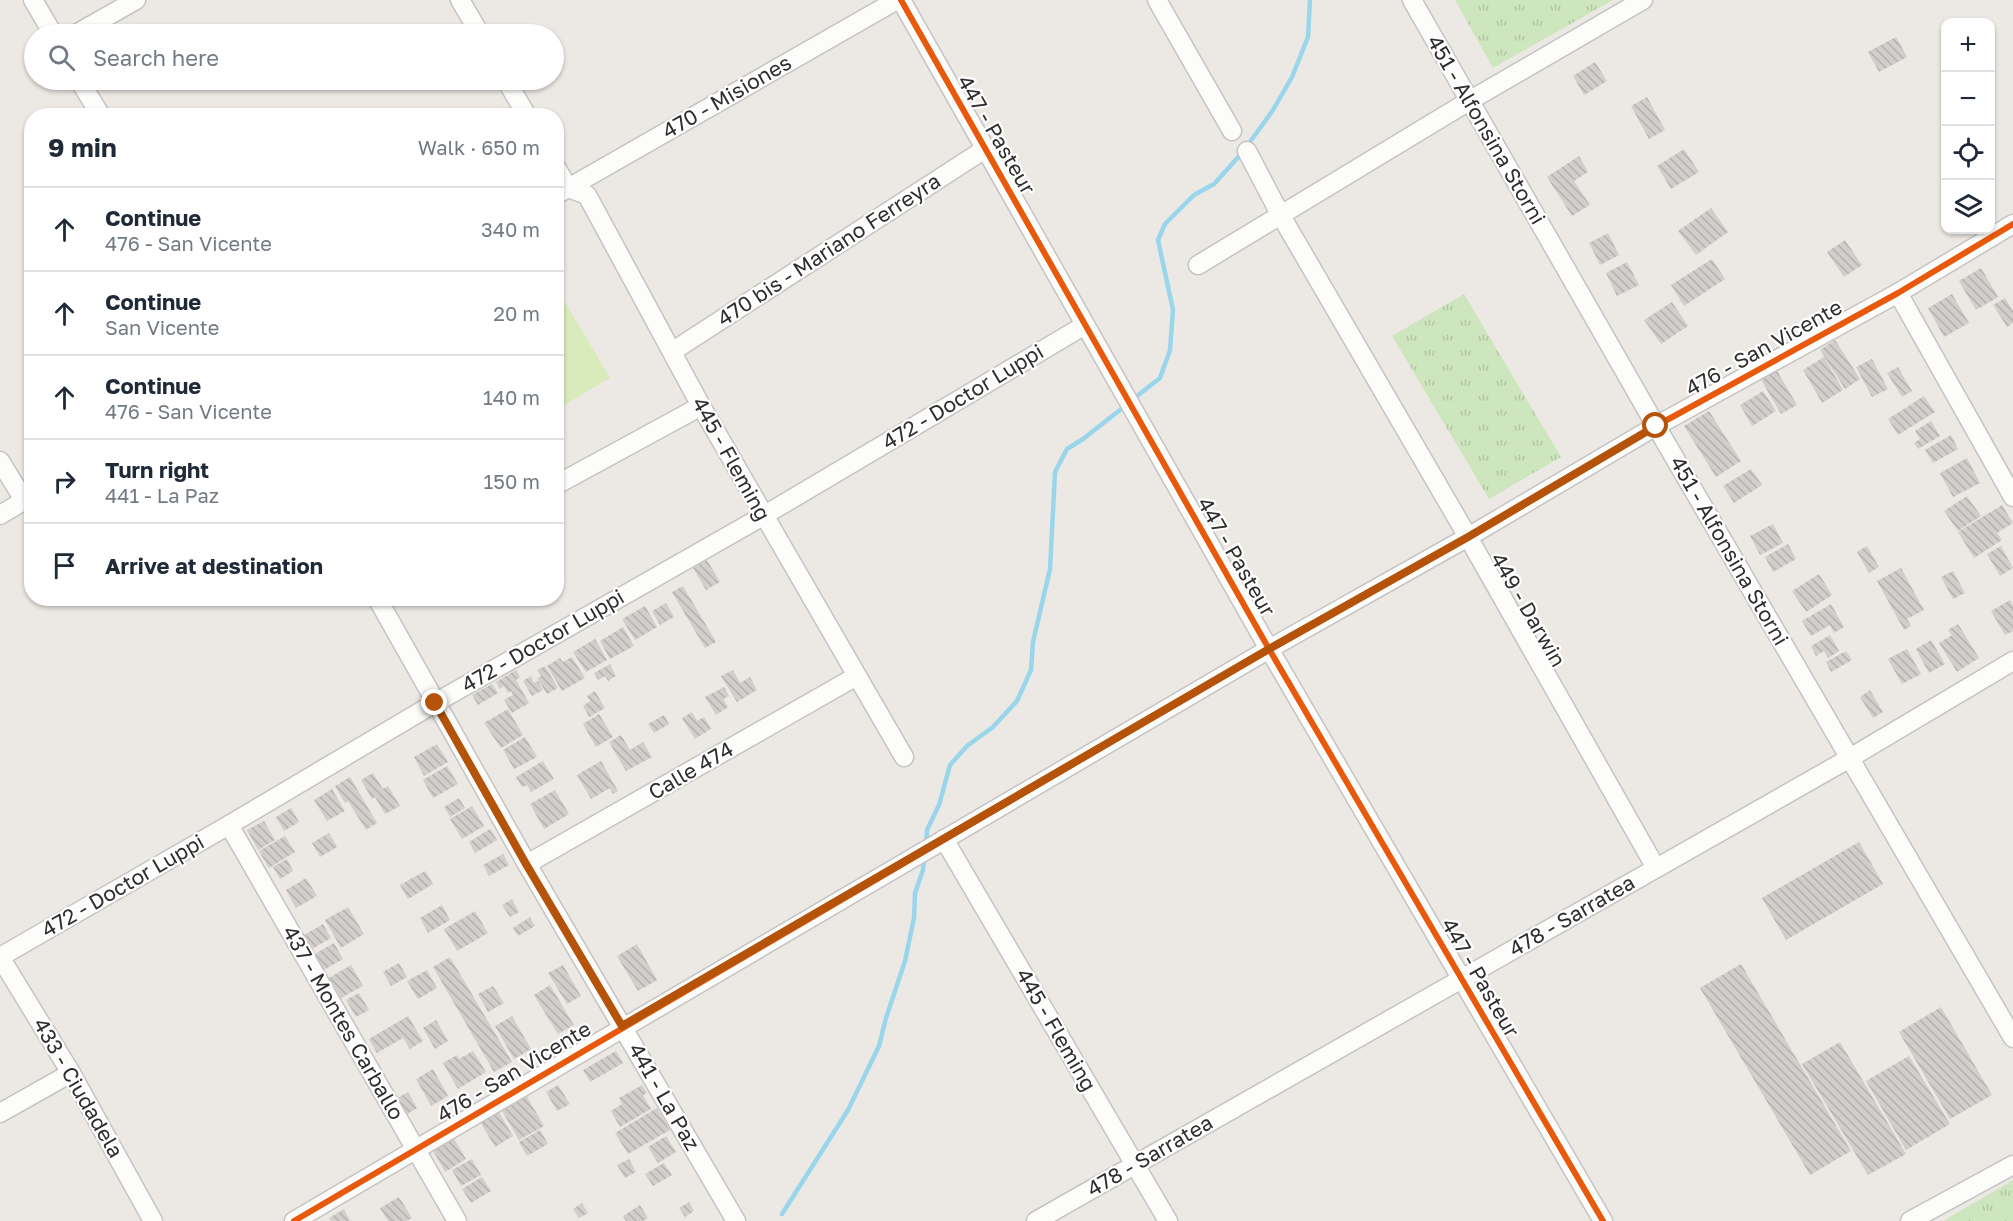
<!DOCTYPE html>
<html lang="en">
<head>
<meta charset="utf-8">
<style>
	:root { --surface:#fff; --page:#f6f6f7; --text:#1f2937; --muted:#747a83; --line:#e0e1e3 }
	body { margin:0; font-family:"Golos Text",sans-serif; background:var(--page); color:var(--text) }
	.controls { position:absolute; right:18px; top:18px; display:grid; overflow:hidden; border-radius:12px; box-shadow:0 2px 4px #0004 }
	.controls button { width:54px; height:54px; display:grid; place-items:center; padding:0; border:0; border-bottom:2px solid var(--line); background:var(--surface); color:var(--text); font:30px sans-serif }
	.stop { position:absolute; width:18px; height:18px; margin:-14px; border:4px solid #b45309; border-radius:50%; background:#fff }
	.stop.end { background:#b45309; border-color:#fff; box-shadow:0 2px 6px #0008 }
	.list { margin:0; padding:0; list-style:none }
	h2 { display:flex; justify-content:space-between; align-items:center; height:78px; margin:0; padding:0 24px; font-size:26px }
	h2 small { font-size:20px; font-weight:400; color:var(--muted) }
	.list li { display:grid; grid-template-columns:39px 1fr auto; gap:18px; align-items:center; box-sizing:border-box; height:84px; padding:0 24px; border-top:2px solid var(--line) }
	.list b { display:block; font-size:22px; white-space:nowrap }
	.list p { margin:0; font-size:20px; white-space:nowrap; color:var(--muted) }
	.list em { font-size:20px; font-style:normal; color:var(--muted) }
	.icon { flex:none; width:33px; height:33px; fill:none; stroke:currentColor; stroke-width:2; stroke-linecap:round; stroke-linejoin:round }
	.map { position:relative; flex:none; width:2013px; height:1221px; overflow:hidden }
	.search { position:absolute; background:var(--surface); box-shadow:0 2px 4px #0004; left:24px; top:24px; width:540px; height:66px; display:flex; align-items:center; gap:15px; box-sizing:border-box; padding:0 21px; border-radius:33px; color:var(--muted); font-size:22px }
	.panel { position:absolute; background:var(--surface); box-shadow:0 2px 4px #0004; left:24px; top:108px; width:540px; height:498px; border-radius:24px }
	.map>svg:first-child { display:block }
	.grass { fill:url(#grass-tufts) }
	.pitch { fill:#d9eabb }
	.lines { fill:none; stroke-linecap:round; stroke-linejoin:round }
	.stream { stroke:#99d6ec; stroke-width:4.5 }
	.building { fill:url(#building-back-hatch) }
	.street-casing { stroke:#c5c4c5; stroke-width:21 }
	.street { stroke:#fcfcfb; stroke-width:18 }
	.cycleway-casing { stroke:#fff; stroke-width:10 }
	.cycleway { stroke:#e8590c; stroke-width:6 }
	.route { stroke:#b45309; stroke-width:8 }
	.labels { text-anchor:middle; stroke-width:4.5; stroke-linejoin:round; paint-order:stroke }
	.street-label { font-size:21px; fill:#2e2e2e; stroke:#fff }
</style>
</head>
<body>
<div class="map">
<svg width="2013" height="1221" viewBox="0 0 2013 1221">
	<defs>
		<pattern id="grass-tufts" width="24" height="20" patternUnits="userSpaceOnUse" patternTransform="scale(1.5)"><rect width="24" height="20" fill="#cee6be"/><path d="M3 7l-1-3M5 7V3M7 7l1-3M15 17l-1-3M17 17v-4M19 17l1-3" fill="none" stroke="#b1c6a4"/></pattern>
		<pattern id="building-back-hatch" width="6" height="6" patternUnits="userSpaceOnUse" patternTransform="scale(1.5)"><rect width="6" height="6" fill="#d1cecb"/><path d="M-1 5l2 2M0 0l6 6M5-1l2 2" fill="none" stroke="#b4b1af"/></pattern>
	</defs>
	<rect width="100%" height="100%" fill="#ece8e4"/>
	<g class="grass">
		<polygon points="1455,0 1613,0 1493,68"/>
		<polygon points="1464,294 1561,457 1489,499 1392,336"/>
		<polygon points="2013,1180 2013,1221 1943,1221"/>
	</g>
	<polygon class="pitch" points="556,287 610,378 557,409 556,409"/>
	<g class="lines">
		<g class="stream">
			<polyline points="1247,146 1273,110 1292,77 1308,37 1310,0"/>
			<polyline points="1132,400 1160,378 1170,350 1173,310 1158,240 1165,224 1194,195 1214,184 1242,153"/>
			<polyline points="926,845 927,830 939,805 950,765 967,746 993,727 1017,701 1031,670 1033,642 1050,569 1055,472 1067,449 1083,439 1125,406"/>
			<polyline points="782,1214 848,1110 879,1046 886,1018 905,961 914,918 915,893 923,870 924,857"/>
		</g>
	</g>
	<g class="building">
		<polygon points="1896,37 1907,57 1879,72 1868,52"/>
		<polygon points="1595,62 1607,81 1584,95 1573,76"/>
		<polygon points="1647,97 1665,130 1649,139 1631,106"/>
		<polygon points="1684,149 1699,172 1671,189 1657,166"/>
		<polygon points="1579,156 1588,172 1574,181 1590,205 1572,216 1547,177"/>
		<polygon points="1711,208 1728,232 1696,255 1678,231"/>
		<polygon points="1608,233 1619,255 1600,265 1589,243"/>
		<polygon points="1845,240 1862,265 1844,277 1827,252"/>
		<polygon points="1712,259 1725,279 1684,306 1671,285"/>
		<polygon points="1627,262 1639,285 1617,296 1606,273"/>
		<polygon points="1981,268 1998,297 1976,310 1959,281"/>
		<polygon points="1952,294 1969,323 1944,337 1928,308"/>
		<polygon points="2005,298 2013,311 2013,323 2007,327 1993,305"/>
		<polygon points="1672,302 1688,326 1661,344 1644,320"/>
		<polygon points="1835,340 1860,379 1845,389 1820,350"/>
		<polygon points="1824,357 1843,390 1822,403 1803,370"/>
		<polygon points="1872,359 1888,389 1872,397 1856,367"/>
		<polygon points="1898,367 1912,391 1902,397 1887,373"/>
		<polygon points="1776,369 1797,405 1781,414 1760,378"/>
		<polygon points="1763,391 1776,411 1752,426 1740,405"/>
		<polygon points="1924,396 1935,412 1898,435 1888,419"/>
		<polygon points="1709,411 1741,461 1716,477 1684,426"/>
		<polygon points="1931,421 1940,436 1918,449 1914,443 1920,439 1915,431"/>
		<polygon points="1951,435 1958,449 1933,463 1925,450"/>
		<polygon points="1967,458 1980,483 1953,497 1940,473"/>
		<polygon points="1751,469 1762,485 1734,503 1723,486"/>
		<polygon points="1967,496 1981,516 1958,531 1944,511"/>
		<polygon points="2002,505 2013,523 1997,533 2002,540 1974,558 1958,532"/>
		<polygon points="1773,524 1783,543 1760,555 1750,536"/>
		<polygon points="1788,544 1796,559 1773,572 1765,557"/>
		<polygon points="1867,546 1879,567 1869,573 1857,552"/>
		<polygon points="2001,546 2013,568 2000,576 1987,554"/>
		<polygon points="707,560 720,582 706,590 693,568"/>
		<polygon points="1901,568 1924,610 1907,619 1911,626 1904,630 1877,581"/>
		<polygon points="1953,571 1965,593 1953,599 1941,577"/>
		<polygon points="1819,574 1832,595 1806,612 1792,591"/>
		<polygon points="683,586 716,642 705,648 672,592"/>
		<polygon points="2010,600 2013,605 2013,631 2005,635 1991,611"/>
		<polygon points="666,603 674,617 660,625 652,611"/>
		<polygon points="1831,604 1844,627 1834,633 1830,625 1811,636 1802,621"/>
		<polygon points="645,606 657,627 635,640 622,619"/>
		<polygon points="1958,624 1979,658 1957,672 1939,643 1952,635 1948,630"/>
		<polygon points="623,627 634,646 610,659 600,641"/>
		<polygon points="1830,635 1839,651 1828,658 1824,651 1816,656 1811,646"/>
		<polygon points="595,639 607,660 586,672 573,652"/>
		<polygon points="1931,640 1945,664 1929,673 1916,649"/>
		<polygon points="1907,649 1921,674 1902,684 1888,659"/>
		<polygon points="1846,651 1852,660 1831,672 1826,662"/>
		<polygon points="572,657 585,678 562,691 547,666 560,658 563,662"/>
		<polygon points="610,664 616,676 608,681 605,676 598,680 594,673"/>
		<polygon points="545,666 558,688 547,694 537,678 541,676 537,670"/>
		<polygon points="516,670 520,677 516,680 529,703 512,713 504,700 513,695 511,691 508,693 504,686 500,689 496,682"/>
		<polygon points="733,670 740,683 750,677 757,690 737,702 721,676"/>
		<polygon points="531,676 534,683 538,681 543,690 532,696 523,681"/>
		<polygon points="492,684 498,693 478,705 472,695"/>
		<polygon points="724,687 729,696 723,699 728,707 716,715 705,697"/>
		<polygon points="1870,690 1883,712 1873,718 1860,697"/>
		<polygon points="595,691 605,708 589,717 583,706 590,701 587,696"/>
		<polygon points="508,709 523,735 501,748 484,723"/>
		<polygon points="692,712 697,721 704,717 711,729 695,739 682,718"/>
		<polygon points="599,714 613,737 596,747 583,724"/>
		<polygon points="664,715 669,724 654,733 648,724"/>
		<polygon points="621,735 630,750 643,742 652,757 626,771 609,742"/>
		<polygon points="525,737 537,757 514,769 503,750"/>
		<polygon points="437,744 448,762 424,776 414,757"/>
		<polygon points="543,761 554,779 531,792 527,785 522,787 516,777"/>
		<polygon points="601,761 618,791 613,794 610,788 591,799 577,775"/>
		<polygon points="447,766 458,784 433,798 423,780"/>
		<polygon points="373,773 383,789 388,786 400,806 385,814 375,797 372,799 361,780"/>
		<polygon points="350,777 377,823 366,830 348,801 345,803 335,786"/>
		<polygon points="332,789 345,811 327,821 314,800"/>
		<polygon points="555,790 569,814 544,829 530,804"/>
		<polygon points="459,798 465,808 450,817 444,807"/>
		<polygon points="472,806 484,826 462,839 450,819"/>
		<polygon points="291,808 299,822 284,831 276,817"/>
		<polygon points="264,821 275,840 258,850 247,830"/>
		<polygon points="490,829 497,840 475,853 469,842"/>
		<polygon points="329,833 337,847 320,857 312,843"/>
		<polygon points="285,836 295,852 269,868 259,851"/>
		<polygon points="1859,842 1883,884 1786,940 1762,898"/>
		<polygon points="503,854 509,865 489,876 483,865"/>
		<polygon points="287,859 293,871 280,879 273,867"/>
		<polygon points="425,871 433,884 408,899 400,885"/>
		<polygon points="306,878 317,896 296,908 286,890"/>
		<polygon points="512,899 519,912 510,917 502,905"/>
		<polygon points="442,905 450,920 428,933 420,918"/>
		<polygon points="348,907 364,934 341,948 325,920"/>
		<polygon points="475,911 488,933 457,951 444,929"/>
		<polygon points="530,917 535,926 518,936 513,928"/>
		<polygon points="323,924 331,938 312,949 304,935"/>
		<polygon points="334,943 343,959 322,971 313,955"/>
		<polygon points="637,944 657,980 638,991 617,956"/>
		<polygon points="450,957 512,1062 494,1072 433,967"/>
		<polygon points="399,963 407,977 391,986 383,972"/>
		<polygon points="1741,964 1851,1151 1810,1175 1700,988"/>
		<polygon points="351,965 363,986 341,998 329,978"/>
		<polygon points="563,965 581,996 567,1004 548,973"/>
		<polygon points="427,970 437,988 418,999 407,981"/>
		<polygon points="550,985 574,1025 558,1034 534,995"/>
		<polygon points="493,986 504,1003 488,1012 478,994"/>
		<polygon points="359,993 369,1010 356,1017 346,1000"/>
		<polygon points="1941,1007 1992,1095 1950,1119 1899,1032"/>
		<polygon points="408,1016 423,1041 410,1049 403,1038 377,1053 369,1039"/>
		<polygon points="512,1016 531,1049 514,1059 495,1026"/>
		<polygon points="436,1020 448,1041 435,1049 423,1028"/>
		<polygon points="1840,1042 1906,1154 1868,1175 1802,1064"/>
		<polygon points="473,1051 486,1072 458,1089 443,1063 457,1055 459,1059"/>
		<polygon points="616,1051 623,1063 590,1082 583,1070"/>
		<polygon points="1909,1056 1950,1124 1906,1150 1866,1081"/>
		<polygon points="433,1069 448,1096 431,1106 416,1079"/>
		<polygon points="558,1085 570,1104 557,1111 546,1092"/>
		<polygon points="642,1085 647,1093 643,1095 651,1109 620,1127 611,1111 622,1104 619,1098"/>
		<polygon points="408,1092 417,1108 404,1116 394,1100"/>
		<polygon points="526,1095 544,1126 519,1140 501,1109"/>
		<polygon points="657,1108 670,1130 628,1154 615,1133"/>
		<polygon points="497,1109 513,1136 495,1147 479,1120"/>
		<polygon points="540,1130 548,1144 527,1156 519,1142"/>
		<polygon points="666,1136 676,1152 658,1163 648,1147"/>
		<polygon points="453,1137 466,1159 445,1172 432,1149"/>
		<polygon points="472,1159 481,1175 461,1186 452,1170"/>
		<polygon points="629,1159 636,1172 625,1178 617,1165"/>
		<polygon points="664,1163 672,1175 653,1186 645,1174"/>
		<polygon points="482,1177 491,1191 471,1203 462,1189"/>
		<polygon points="399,1197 412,1218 406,1221 388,1221 380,1208"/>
		<polygon points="689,1202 694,1211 685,1217 679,1208"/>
		<polygon points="582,1203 588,1213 579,1218 573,1209"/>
		<polygon points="640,1205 648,1218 643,1221 626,1221 623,1216"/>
		<polygon points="344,1209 350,1221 331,1221 329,1218"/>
	</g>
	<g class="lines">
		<g class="street-casing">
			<g id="street">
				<polyline points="33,0 53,34"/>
				<polyline points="460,0 480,34"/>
				<polyline points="901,0 1269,649 1603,1221"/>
				<polyline points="1157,0 1232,131"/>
				<polyline points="1412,0 1656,426 2013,1038"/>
				<polyline points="76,34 136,0"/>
				<polyline points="79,80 101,116"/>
				<polyline points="506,80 527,116"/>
				<polyline points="1247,151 1280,214 1468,537 1656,868"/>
				<polyline points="556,167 568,188 587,195 701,406 904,757"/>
				<polyline points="556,195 897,0"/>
				<polyline points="1198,265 1469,101 1643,0"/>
				<polyline points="1898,293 2013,497"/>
				<polyline points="673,351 985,149"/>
				<polyline points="0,461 24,500"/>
				<polyline points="556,485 701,406"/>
				<polyline points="0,515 32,496"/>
				<polyline points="377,598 527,864 736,1221"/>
				<polyline points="229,825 457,1221"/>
				<polyline points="944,839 1168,1221"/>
				<polyline points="527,864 855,677"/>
				<polyline points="0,957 229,825 435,703 763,516 1085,325"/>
				<polyline points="0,957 71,1073 153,1221"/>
				<polyline points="0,1113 71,1073"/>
				<polyline points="294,1221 1269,649 1468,537 1656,426 1898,293 2013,224"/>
				<polyline points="1036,1221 1850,758 2013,661"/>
				<polyline points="1910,1221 2013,1165"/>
			</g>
		</g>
		<use href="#street" class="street"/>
		<g class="cycleway-casing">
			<g id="cycleway">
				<polyline points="901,0 1269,649 1603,1221"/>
				<polyline points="294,1221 1269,649 1468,537 1656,426 1898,293 2013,224"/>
			</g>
		</g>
		<use href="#cycleway" class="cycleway"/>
	</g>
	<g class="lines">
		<polyline class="route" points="435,703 526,864 622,1026 1269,649 1468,537 1656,426"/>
	</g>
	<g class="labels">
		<g class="street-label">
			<text transform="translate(727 97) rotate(-30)" y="7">470 - Misiones</text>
			<text transform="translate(1486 130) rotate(60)" y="7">451 - Alfonsina Storni</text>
			<text transform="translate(996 135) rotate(60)" y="7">447 - Pasteur</text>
			<text transform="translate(829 250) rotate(-33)" y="7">470 bis - Mariano Ferreyra</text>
			<text transform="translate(1764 348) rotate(-29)" y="7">476 - San Vicente</text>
			<text transform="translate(963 397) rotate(-31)" y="7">472 - Doctor Luppi</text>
			<text transform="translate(731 459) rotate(61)" y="7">445 - Fleming</text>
			<text transform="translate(1729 551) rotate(60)" y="7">451 - Alfonsina Storni</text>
			<text transform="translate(1236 557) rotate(60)" y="7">447 - Pasteur</text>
			<text transform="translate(1528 610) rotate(60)" y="7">449 - Darwin</text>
			<text transform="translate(543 641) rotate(-30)" y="7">472 - Doctor Luppi</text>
			<text transform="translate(691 771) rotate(-30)" y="7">Calle 474</text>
			<text transform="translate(123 886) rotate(-30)" y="7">472 - Doctor Luppi</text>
			<text transform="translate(1572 916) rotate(-30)" y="7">478 - Sarratea</text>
			<text transform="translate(1480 978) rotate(60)" y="7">447 - Pasteur</text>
			<text transform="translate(343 1023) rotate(60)" y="7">437 - Montes Carballo</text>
			<text transform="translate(1056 1030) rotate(60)" y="7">445 - Fleming</text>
			<text transform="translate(514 1072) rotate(-31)" y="7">476 - San Vicente</text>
			<text transform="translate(78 1088) rotate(60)" y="7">433 - Ciudadela</text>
			<text transform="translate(664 1097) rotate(60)" y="7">441 - La Paz</text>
			<text transform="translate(1150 1156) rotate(-30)" y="7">478 - Sarratea</text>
		</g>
	</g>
</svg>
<div class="controls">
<button>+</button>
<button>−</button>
<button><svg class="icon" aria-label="locate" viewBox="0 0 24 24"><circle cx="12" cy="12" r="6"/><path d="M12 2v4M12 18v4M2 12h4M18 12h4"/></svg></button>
<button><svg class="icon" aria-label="layers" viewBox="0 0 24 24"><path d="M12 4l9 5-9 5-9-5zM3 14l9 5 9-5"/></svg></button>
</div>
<div class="stop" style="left:1656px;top:426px"></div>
<div class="stop end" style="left:435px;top:703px"></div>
<div class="search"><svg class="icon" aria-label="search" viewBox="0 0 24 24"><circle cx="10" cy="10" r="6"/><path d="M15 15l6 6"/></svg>Search here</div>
<section class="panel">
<h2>9 min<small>Walk · 650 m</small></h2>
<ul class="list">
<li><svg class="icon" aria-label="ahead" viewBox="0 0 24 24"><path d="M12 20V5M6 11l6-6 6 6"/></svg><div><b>Continue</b><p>476 - San Vicente</p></div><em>340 m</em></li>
<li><svg class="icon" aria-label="ahead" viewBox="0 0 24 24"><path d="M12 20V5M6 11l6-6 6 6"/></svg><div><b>Continue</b><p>San Vicente</p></div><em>20 m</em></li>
<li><svg class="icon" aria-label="ahead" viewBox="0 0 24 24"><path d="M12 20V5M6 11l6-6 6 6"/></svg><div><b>Continue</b><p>476 - San Vicente</p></div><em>140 m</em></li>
<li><svg class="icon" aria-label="right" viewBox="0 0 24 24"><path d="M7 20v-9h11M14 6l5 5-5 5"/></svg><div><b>Turn right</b><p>441 - La Paz</p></div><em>150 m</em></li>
<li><svg class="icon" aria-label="arrive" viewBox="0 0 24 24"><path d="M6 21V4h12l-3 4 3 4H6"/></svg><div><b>Arrive at destination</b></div></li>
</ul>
</section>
</div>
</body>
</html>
